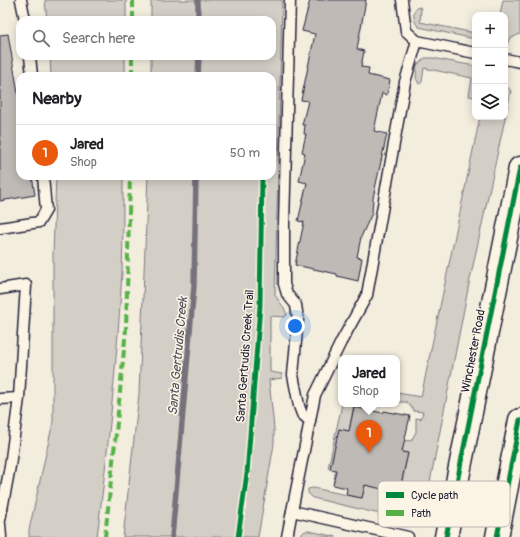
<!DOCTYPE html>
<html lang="en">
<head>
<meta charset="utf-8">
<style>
	:root { --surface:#fff; --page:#f6f6f6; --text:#202124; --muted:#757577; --line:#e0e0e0; --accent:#ea580c }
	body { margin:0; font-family:Pangolin,sans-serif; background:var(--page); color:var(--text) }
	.controls { position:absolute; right:12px; top:12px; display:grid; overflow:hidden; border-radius:8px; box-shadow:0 2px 10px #0003 }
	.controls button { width:36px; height:36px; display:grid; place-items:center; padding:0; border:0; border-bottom:1px solid var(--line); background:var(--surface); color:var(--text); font:20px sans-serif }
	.you { position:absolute; left:295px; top:326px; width:14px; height:14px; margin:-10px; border:3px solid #fff; border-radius:50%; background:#1a73e8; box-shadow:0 0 0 6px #1a73e833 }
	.badge { display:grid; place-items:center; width:26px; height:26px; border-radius:50%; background:var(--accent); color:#fff; font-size:13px; font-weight:700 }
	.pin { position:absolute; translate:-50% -33px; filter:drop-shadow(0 1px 2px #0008) }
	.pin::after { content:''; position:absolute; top:21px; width:14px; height:12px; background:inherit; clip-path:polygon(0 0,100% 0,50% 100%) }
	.popup { position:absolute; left:338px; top:355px; width:62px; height:52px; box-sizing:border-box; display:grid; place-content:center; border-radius:8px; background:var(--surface); filter:drop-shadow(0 1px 3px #0005); font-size:13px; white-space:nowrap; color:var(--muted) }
	.popup b { font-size:15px; color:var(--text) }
	.popup::after { content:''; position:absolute; left:50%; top:100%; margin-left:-8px; border:8px solid transparent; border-top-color:var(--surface) }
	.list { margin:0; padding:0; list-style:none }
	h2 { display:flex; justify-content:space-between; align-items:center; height:52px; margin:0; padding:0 16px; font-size:17px }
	h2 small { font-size:13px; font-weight:400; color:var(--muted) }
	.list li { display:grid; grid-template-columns:26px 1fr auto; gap:12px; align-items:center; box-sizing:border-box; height:56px; padding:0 16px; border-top:1px solid var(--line) }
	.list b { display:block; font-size:15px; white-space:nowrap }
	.list p { margin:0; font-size:13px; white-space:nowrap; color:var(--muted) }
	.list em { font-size:13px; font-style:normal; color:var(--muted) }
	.icon { flex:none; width:22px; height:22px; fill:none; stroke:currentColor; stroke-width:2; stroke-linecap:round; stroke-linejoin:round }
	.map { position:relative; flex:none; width:520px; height:537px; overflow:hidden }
	.search { position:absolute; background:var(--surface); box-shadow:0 2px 10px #0003; left:16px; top:16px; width:260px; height:44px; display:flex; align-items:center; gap:10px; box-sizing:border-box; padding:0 14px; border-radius:12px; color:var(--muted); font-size:15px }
	.panel { position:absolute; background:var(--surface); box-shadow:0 2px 10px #0003; left:16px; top:72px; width:260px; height:108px; border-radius:12px }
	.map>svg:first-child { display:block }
	.green { fill:#d4cfc6; stroke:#7b7880 }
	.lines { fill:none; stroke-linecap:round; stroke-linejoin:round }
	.stream { stroke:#75727b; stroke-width:5.5 }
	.building { fill:#bfbab6; stroke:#22223b }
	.service-casing { stroke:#22223b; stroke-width:13 }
	.primary-casing { stroke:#22223b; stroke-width:25 }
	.service { stroke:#fcf5e5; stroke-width:10 }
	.primary { stroke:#fcf5e5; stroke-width:22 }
	.quiet { stroke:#55b146; stroke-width:4; stroke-dasharray:8 4; stroke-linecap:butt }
	.cycleway-casing { stroke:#fcf5e5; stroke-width:8 }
	.cycleway { stroke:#00873e; stroke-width:5 }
	.labels { text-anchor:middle; stroke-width:3; stroke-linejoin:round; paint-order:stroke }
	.street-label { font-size:12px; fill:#22223b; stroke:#fcf5e5 }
	.water-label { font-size:13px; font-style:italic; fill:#525160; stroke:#fcf5e5 }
	.key { fill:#fcf5e5; stroke:#bbb6b2; stroke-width:1 }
	.key-label { font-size:11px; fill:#22223b }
</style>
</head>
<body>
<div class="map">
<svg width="520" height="537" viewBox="0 0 520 537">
	<rect width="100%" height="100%" fill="#f3edde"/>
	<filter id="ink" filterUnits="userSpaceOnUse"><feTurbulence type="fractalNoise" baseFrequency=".025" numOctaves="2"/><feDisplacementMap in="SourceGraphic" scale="8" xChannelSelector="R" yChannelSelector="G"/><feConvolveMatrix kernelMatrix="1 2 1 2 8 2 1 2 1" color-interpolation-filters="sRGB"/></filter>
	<g filter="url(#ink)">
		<g class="green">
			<polygon points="45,0 126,0 126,20 47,20"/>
			<polygon points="151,0 282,0 275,295 284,308 287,315 285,317 270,316 270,372 282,374 282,378 269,380 274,428 274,444 258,537 123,537 139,394 148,176 272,176 272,76 151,76 151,56 272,56 272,20 151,20"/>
			<polygon points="503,0 520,0 520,34 509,39 507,45 505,45 505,15 500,15"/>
			<path d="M 420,7 L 421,9 L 420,22 L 475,33 L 475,39 L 419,27 C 414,23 412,14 416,8 Z"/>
			<polygon points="50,56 125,56 125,76 51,76"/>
			<polygon points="425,58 432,58 475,66 475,97 469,96 472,78 424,68 422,82 419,84 416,78 417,65"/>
			<polygon points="505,84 511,91 469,284 428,492 403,509 401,519 313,498 308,493 308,489 313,488 362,498 365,485 400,492 408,453 402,452 404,440 411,441 416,432 416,418 421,419 423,412 414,411 407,402 397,402 397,393 421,397 480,117 505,117"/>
			<path d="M 56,176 L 123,176 C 123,208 123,241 122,273 C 117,361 108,450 97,537 L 29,537 L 29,530 L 53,422 L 53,254 Z"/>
			<polygon points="342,404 354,404 349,431 339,429 330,469 328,468"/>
			<polygon points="305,531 309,531 337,537 301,537 301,535"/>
		</g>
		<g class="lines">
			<g class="stream">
				<polyline points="198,0 198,20"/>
				<polyline points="198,76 199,56"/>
				<polyline points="172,537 194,286 196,176"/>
			</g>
		</g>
		<g class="building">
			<polygon points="310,0 366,0 357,49 364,51 361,67 369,68 368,75 390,80 387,95 382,93 374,131 387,134 373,198 372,213 361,237 357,257 362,258 358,281 337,276 337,274 295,265 304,222 298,221 307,183 299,181 305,153 302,152 306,134 304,134 305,125 302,125 308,101 301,100 315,34 302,31"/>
			<polygon points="8,34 20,105 20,176 32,176 35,195 0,201 0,35"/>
			<polygon points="354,407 383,413 384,411 410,416 402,452 408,453 399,493 365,485 362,498 346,495 347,488 333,485 336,470 330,469 339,429 349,431"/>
		</g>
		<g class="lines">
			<g class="service-casing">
				<g id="service">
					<polyline points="21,0 25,20"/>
					<polyline points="290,0 284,224 284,284 287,294 296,305 298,319 293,375 299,406 302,414 310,421"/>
					<polyline points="402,0 406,31 417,41"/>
					<polyline points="30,56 32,76"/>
					<polyline points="505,59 520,62"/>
					<polyline points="0,228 39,222 46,210 43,176"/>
					<polyline points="0,289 26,285 19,398 10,466 0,520"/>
					<polyline points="0,399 19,398"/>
					<polyline points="0,524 1,537"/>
					<polyline points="287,537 292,511"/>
					<polyline points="408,537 292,511 315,395 341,342 367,295 405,82 417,41 475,53"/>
				</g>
			</g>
			<g class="primary-casing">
				<g id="primary">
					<polyline points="446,537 520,168"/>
					<polyline points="497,537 520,420"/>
				</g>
			</g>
			<use href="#service" class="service"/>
			<use href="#primary" class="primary"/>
			<g class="quiet">
				<polyline points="133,20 133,0"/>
				<polyline points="132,76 132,56"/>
				<polyline points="105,537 116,433 126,329 130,176"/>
			</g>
			<g class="cycleway-casing">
				<g id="cycleway">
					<polyline points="238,537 247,473 260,306 262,176"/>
					<polyline points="446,537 520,168"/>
					<polyline points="497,537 520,420"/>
				</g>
			</g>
			<use href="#cycleway" class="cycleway"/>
		</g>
	</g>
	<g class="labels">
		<g class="street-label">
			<text transform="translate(473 351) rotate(-79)" y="4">Winchester Road</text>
			<text transform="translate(245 356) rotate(-86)" y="4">Santa Gertrudis Creek Trail</text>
		</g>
		<g class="water-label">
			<text transform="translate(177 356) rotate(-85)" y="5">Santa Gertrudis Creek</text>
		</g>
	</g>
	<rect x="378" y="481" width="132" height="46" rx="6" class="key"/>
	<rect x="386" y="492" width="18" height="6" fill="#00873e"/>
	<rect x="386" y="510" width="18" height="6" fill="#55b146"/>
	<g class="key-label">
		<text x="411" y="499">Cycle path</text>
		<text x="411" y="517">Path</text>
	</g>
</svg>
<div class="controls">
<button>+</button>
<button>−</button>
<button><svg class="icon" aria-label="layers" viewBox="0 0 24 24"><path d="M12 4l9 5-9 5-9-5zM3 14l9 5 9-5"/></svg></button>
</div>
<div class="you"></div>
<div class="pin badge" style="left:369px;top:453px">1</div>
<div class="popup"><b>Jared</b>Shop</div>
<div class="search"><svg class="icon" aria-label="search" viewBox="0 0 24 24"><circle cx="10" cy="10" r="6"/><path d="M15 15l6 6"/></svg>Search here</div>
<section class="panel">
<h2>Nearby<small></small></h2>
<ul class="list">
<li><span class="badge">1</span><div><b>Jared</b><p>Shop</p></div><em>50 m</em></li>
</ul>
</section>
</div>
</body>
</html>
